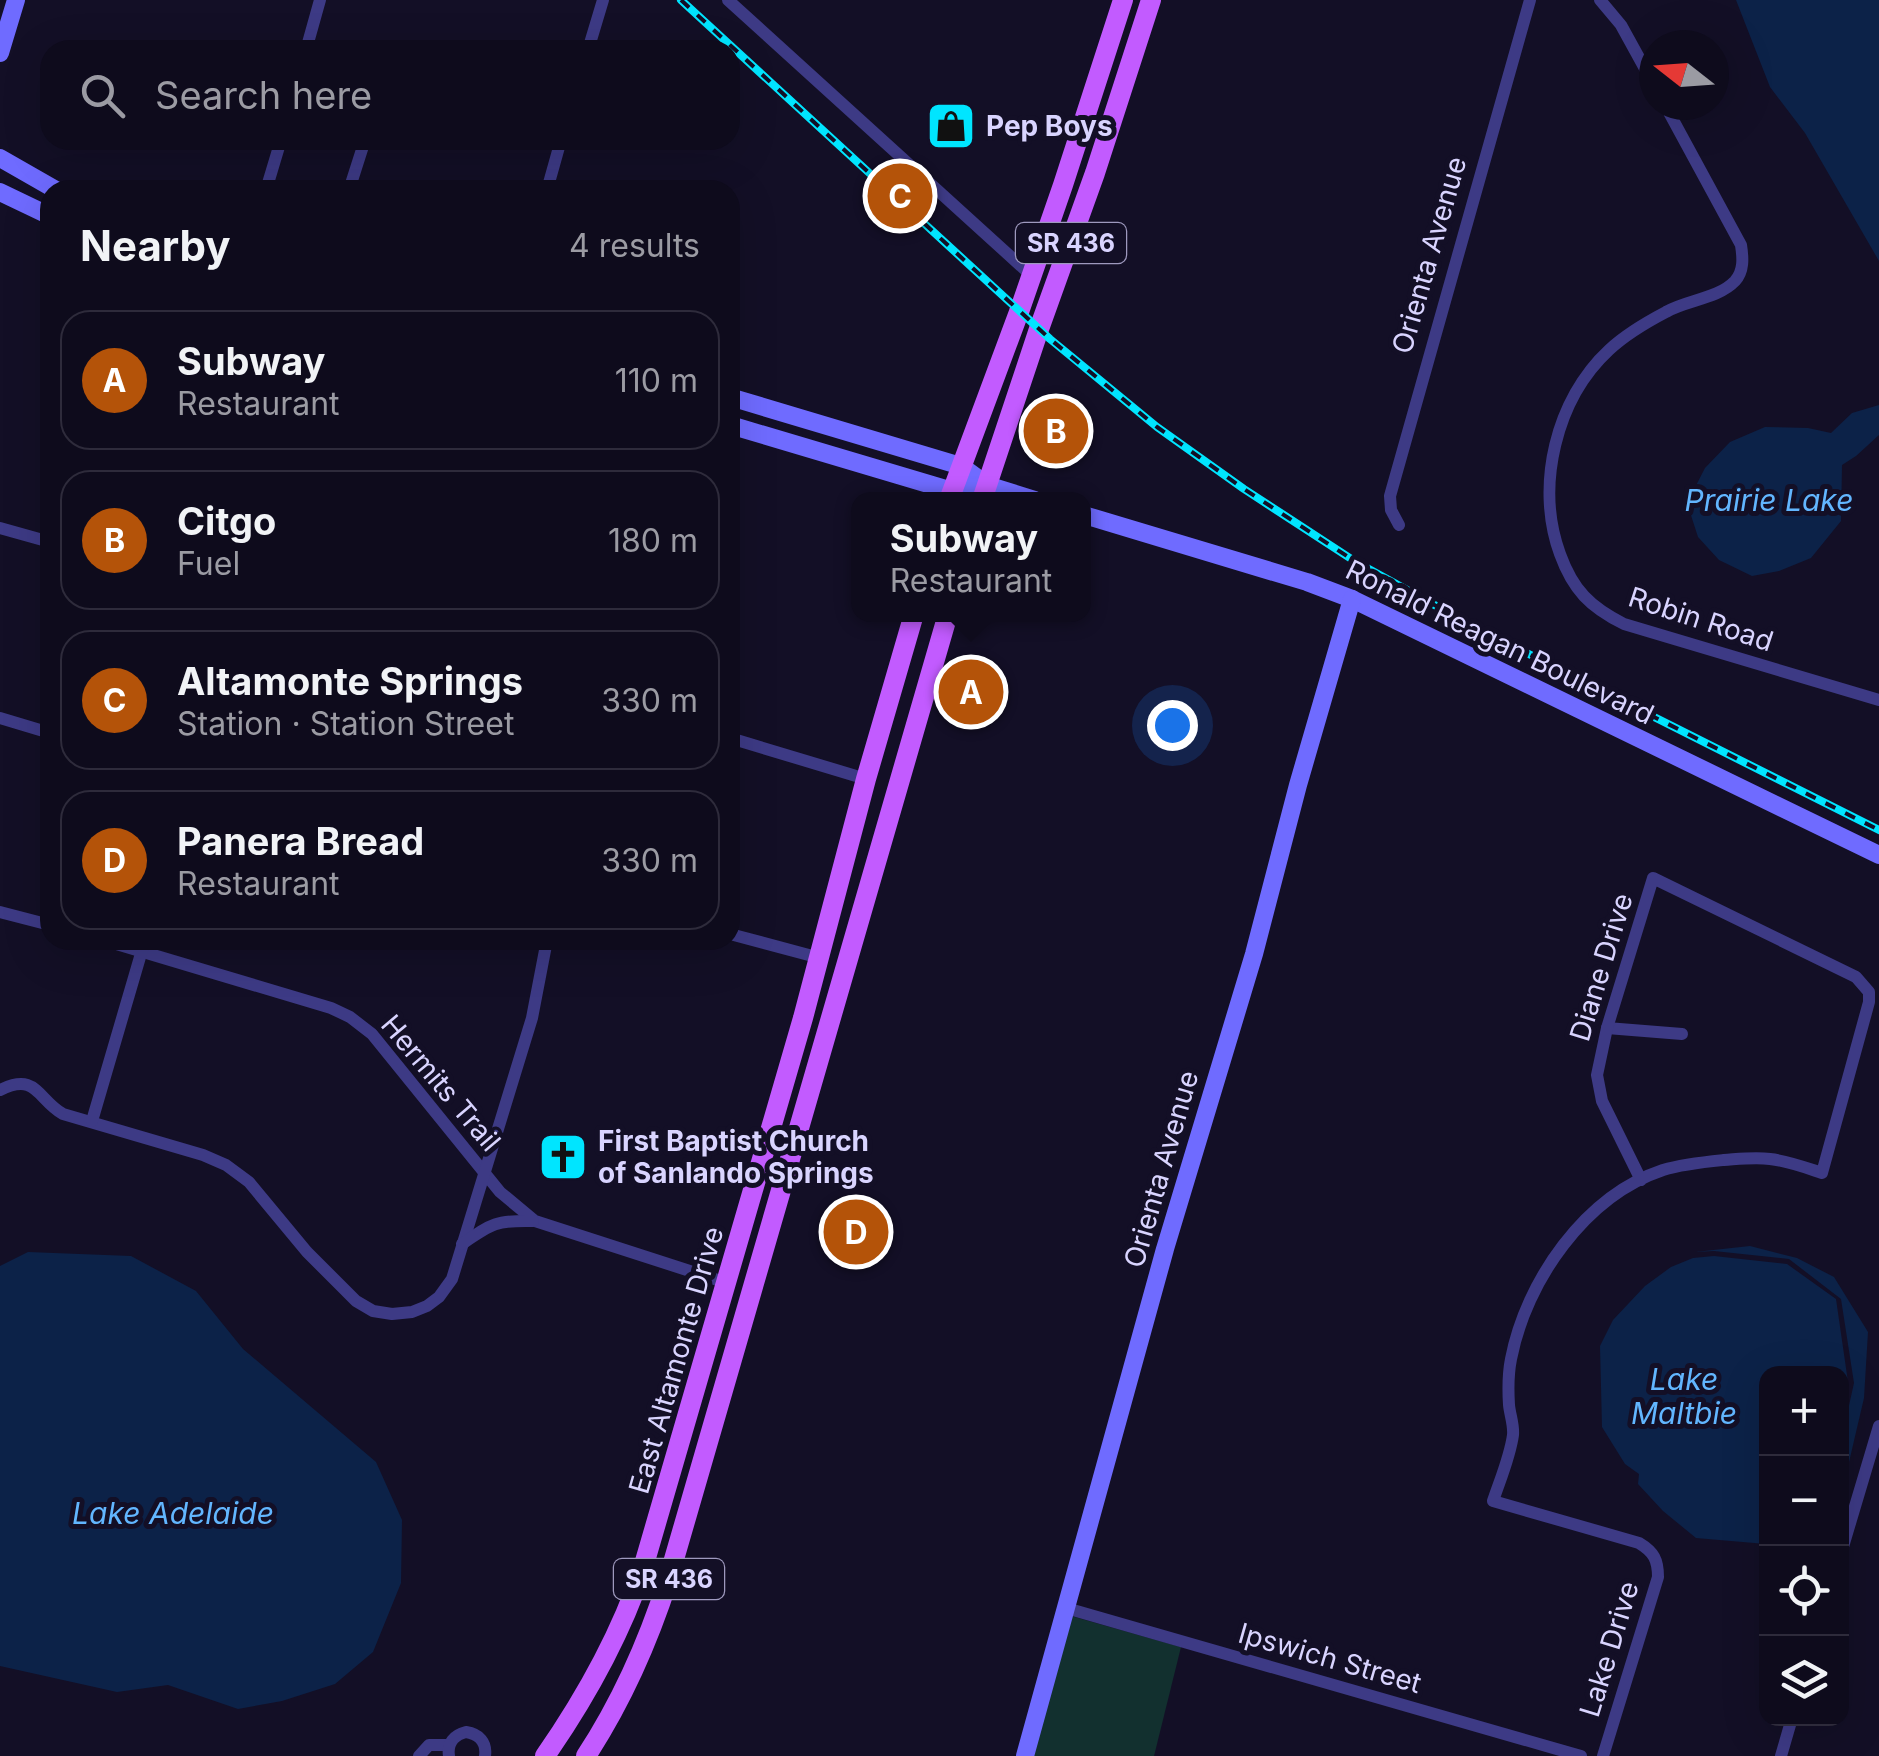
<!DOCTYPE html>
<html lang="en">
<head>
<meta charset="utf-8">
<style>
	:root { --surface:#0e0b1c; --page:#1c1929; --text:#f1f3f6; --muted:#9b9ba3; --line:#2e2b3b; --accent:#b45309 }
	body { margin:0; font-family:Inter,sans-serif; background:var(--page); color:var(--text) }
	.controls { position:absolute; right:30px; bottom:30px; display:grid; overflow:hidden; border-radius:20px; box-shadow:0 10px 40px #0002 }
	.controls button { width:90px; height:90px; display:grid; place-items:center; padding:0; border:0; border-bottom:2px solid var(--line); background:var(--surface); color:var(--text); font:50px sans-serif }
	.compass { position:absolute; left:1639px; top:30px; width:90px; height:90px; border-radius:50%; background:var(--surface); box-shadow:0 10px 40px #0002; rotate:287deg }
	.you { position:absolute; left:1172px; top:725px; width:35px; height:35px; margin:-25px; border:8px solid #fff; border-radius:50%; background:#1a73e8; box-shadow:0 0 0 15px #1a73e833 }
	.badge { display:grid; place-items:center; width:65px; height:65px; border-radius:50%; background:var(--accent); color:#fff; font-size:32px; font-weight:700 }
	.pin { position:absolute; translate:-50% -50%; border:5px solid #fff; box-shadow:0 2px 10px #0006 }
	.popup { position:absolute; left:851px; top:492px; width:240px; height:130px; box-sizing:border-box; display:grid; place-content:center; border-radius:20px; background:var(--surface); filter:drop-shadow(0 2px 8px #0005); font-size:32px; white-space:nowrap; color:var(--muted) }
	.popup b { font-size:38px; color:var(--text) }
	.popup::after { content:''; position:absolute; left:50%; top:100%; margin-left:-20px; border:20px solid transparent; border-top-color:var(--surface) }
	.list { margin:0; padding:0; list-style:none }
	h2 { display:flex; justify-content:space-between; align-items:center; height:130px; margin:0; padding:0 40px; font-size:42px }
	h2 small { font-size:32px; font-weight:400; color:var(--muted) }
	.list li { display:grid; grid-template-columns:65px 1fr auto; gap:30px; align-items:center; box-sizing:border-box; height:140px; margin:0 20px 20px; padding:0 20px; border:2px solid var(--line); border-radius:30px }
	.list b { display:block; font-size:38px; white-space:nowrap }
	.list p { margin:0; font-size:32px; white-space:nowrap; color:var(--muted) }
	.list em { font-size:32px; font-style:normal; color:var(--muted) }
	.icon { flex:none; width:55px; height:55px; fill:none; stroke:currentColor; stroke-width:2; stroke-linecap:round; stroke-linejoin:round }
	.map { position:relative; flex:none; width:1879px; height:1756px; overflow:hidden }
	.search { position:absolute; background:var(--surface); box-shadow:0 10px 40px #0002; left:40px; top:40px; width:700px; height:110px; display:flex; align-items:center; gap:25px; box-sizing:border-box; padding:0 35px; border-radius:30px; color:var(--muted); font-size:38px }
	.panel { position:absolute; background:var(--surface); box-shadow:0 10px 40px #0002; left:40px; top:180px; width:700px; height:770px; border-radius:30px }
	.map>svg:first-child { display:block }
	.green { fill:#12302f }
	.water { fill:#0c2248 }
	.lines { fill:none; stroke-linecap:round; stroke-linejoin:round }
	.street { stroke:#3d3a85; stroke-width:12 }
	.secondary { stroke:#6f6bff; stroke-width:18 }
	.primary { stroke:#c25bff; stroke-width:20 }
	.rail-casing { stroke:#00e5ff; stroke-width:8 }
	.rail { stroke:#130f26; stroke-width:4; stroke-dasharray:11; stroke-linecap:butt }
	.labels { text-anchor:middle; stroke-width:10; stroke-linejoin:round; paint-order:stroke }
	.shield { fill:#130f26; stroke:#9e99be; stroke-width:2.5 }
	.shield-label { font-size:25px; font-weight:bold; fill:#d9d4ff }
	.poi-label { font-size:28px; font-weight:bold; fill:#d9d4ff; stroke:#130f26; text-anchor:start }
	.street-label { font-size:28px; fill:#d9d4ff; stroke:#130f26 }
	.water-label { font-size:30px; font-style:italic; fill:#62b6ff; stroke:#130f26 }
</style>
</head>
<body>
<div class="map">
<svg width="1879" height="1756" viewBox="0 0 1879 1756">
	<rect width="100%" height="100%" fill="#130f26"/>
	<polygon class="green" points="1071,1616 1181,1647 1154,1756 1033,1756"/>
	<g class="water">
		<polygon points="1736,0 1879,0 1879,261 1805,133 1770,87"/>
		<polygon points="1879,405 1879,435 1856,456 1842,465 1841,521 1811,558 1779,571 1752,576 1719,560 1698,537 1687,503 1705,468 1730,442 1765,427 1808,428 1831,433 1852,413"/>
		<polygon points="1750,1246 1797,1258 1834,1277 1868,1332 1864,1398 1846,1475 1842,1481 1842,1437 1854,1383 1841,1299 1789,1259 1714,1251 1695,1252"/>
		<polygon points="28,1252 131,1256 196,1291 243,1349 376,1462 402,1520 401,1583 373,1652 335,1684 282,1701 238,1709 168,1685 117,1692 0,1666 0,1266"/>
		<polygon points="1714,1256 1787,1264 1836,1299 1848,1382 1842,1410 1842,1374 1766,1374 1766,1544 1696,1538 1663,1511 1638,1484 1639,1474 1625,1464 1602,1427 1600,1346 1613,1320 1645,1286 1671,1267 1693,1258"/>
	</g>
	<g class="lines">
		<g class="street">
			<polyline points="728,0 1032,276"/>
			<polyline points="1600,0 1621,25 1654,85"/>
			<polyline points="306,50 320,0"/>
			<polyline points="588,50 603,0"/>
			<path d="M 1665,105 L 1741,245 C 1743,258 1744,271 1735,281 C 1718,299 1686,300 1666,312 C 1645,323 1626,334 1609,350 C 1556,399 1535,486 1560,554 C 1573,590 1590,607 1624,624 L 1879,700"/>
			<polyline points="266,190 281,140"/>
			<polyline points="349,190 365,140"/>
			<polyline points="547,190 561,140"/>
			<polyline points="1399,525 1391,510 1390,496 1530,0"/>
			<polyline points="0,528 50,542"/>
			<polyline points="0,718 50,733"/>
			<polyline points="730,738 866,779"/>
			<polyline points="0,912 50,925"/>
			<polyline points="730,934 820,958"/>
			<polyline points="103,940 331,1008 350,1017 372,1034 500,1192 535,1221 727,1283"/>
			<polyline points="1607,1028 1682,1034"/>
			<path d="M 0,1090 C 37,1072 37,1099 63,1114 L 203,1155 L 226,1165 L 249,1182 L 307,1252 L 356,1301 L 373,1311 L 392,1314 L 412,1312 L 427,1306 L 439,1297 L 452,1279 L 532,1018 L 547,940"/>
			<polyline points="92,1121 145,940"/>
			<path d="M 462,1244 C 491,1224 496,1220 533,1221"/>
			<polyline points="1842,1550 1879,1426"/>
			<polyline points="1066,1608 1581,1756"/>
			<polyline points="419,1756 429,1745 449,1745"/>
			<path d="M 449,1756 C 447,1743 454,1735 466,1732 C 479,1734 487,1742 485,1756"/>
			<path d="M 1603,1756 L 1658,1577 C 1658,1560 1654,1552 1639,1543 L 1493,1501 C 1500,1480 1510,1457 1513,1435 C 1514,1425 1510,1415 1509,1405 C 1508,1389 1508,1374 1511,1359 C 1526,1281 1585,1196 1663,1170 C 1683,1164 1704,1162 1724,1160 C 1739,1159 1755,1157 1770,1159 C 1788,1161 1804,1167 1822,1173 L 1869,1002 L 1869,992 L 1856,977 L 1653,878 L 1607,1028 L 1597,1075 L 1602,1101 L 1641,1180"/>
			<polyline points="1781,1756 1792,1718"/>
		</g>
		<g class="secondary">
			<polyline points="0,53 16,0"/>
			<polyline points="0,158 56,190"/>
			<polyline points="0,192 50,216"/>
			<polyline points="730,397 961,466 987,485 1035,500"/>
			<polyline points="730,425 952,491 987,485"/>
			<polyline points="1084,515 1307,582 1352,599 1879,855"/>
			<polyline points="1025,1756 1165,1249 1254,954 1298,785 1352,599"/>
		</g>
		<g class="primary">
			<polyline points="949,500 1019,312 1063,185 1123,0"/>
			<polyline points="982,500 1039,329 1095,173 1151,0"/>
			<path d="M 545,1756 C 586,1697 620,1636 643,1568 L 803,1018 L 866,779 L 914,614"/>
			<path d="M 586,1756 C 622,1701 648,1642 668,1580 L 948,614"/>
		</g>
		<g class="rail-casing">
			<polyline id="rail" points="681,0 1050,339 1157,427 1244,489 1356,562 1471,625 1879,830"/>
		</g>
		<use href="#rail" class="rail"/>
	</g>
	<defs>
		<g id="shop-square" transform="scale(2.5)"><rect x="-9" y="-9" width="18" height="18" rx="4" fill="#00e5ff" stroke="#130f26"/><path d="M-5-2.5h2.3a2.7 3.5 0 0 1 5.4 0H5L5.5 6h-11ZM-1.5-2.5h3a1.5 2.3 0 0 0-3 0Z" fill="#111"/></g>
		<g id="church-square" transform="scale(2.5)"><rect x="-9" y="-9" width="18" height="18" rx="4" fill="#00e5ff" stroke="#130f26"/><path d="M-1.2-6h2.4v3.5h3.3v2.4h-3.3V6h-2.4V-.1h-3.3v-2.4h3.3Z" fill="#111"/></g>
	</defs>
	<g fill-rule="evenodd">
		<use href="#shop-square" x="951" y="126"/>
		<use href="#church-square" x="563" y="1157"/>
	</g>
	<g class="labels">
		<g class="shield">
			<rect x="1016" y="223" width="110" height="40" rx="8"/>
			<rect x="614" y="1559" width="110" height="40" rx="8"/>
		</g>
		<g class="shield-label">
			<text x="1071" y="252">SR 436</text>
			<text x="669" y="1588">SR 436</text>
		</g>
		<g class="poi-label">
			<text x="986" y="136">Pep Boys</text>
			<text x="598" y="1151">First Baptist Church<tspan x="598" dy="32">of Sanlando Springs</tspan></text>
		</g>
		<g class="street-label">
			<text transform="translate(1429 255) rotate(-74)" y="10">Orienta Avenue</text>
			<text transform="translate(1701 619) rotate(18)" y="10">Robin Road</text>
			<text transform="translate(1500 642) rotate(26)" y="10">Ronald Reagan Boulevard</text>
			<text transform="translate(1601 967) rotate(-73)" y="10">Diane Drive</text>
			<text transform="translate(441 1083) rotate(50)" y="10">Hermits Trail</text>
			<text transform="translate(1161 1169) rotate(-74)" y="10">Orienta Avenue</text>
			<text transform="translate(676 1360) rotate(-74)" y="10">East Altamonte Drive</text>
			<text transform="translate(1609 1649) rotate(-73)" y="10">Lake Drive</text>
			<text transform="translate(1330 1658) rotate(16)" y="10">Ipswich Street</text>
		</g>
		<g class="water-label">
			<text x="1769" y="511">Prairie Lake</text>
			<text x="1684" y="1390">Lake<tspan x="1684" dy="34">Maltbie</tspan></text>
			<text x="173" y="1524">Lake Adelaide</text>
		</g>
	</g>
</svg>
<div class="controls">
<button>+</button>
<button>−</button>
<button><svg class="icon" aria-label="locate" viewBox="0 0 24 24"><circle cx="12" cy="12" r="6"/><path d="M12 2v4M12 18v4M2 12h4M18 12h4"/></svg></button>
<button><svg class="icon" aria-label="layers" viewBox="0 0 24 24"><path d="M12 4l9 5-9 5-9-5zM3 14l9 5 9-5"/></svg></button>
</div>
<svg class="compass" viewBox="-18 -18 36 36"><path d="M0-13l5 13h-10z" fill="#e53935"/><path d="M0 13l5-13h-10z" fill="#9b9ba3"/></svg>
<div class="you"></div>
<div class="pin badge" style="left:971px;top:692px">A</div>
<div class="popup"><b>Subway</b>Restaurant</div>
<div class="pin badge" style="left:1056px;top:431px">B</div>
<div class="pin badge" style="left:900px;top:196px">C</div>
<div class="pin badge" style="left:856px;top:1232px">D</div>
<div class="search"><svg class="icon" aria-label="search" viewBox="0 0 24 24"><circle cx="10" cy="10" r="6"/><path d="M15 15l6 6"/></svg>Search here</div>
<section class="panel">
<h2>Nearby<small>4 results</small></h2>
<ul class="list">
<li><span class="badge">A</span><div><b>Subway</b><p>Restaurant</p></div><em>110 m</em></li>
<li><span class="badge">B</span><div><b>Citgo</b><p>Fuel</p></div><em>180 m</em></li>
<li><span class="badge">C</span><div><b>Altamonte Springs</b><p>Station · Station Street</p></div><em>330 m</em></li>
<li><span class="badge">D</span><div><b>Panera Bread</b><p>Restaurant</p></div><em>330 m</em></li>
</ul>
</section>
</div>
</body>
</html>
